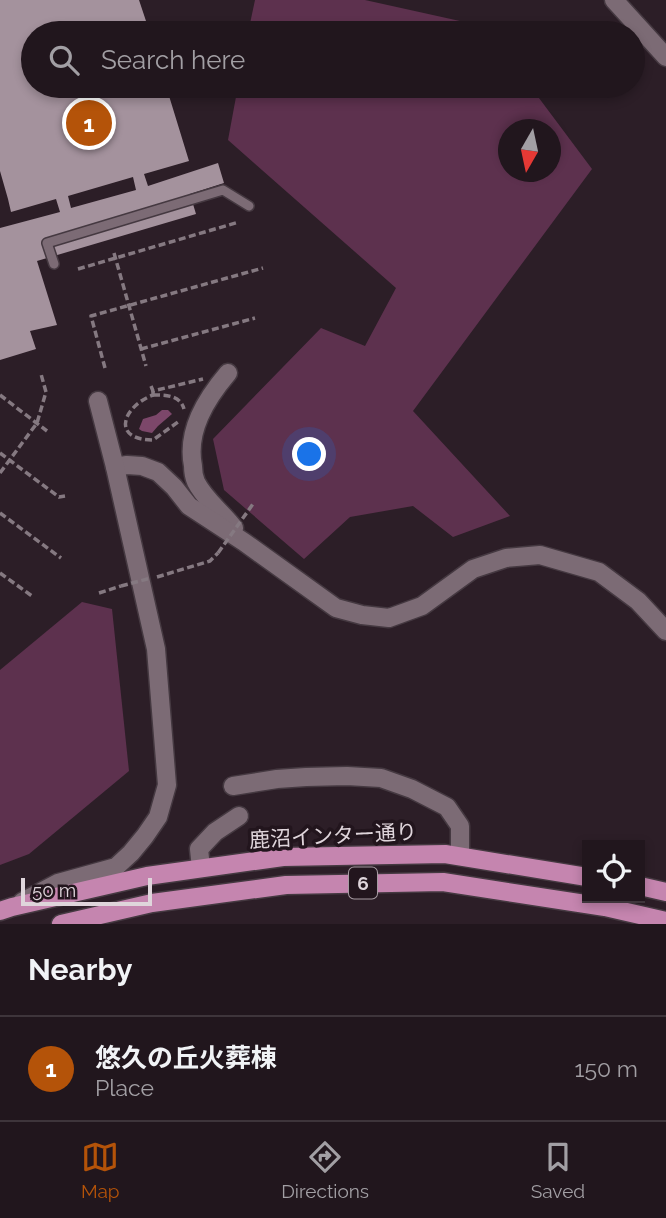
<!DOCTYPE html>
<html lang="en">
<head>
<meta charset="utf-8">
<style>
	:root { --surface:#21161d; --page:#291f26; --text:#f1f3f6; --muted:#a29fa4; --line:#3e353b; --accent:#b45309 }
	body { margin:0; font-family:Raleway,"Noto Sans JP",sans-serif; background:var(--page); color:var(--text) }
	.controls { position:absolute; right:21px; bottom:21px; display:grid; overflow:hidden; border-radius:0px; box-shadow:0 4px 10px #0003 }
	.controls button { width:63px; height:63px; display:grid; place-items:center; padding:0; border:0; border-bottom:2px solid var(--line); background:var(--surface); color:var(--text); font:35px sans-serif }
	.compass { position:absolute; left:498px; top:119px; width:63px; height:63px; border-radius:50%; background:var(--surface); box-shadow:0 4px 10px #0003; rotate:189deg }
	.scale { position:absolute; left:21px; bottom:18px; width:131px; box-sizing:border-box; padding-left:7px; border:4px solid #dfd5db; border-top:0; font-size:19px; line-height:24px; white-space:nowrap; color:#dfd5db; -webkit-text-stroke:5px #22151d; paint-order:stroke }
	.you { position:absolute; left:310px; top:455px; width:24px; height:24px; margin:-18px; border:5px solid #fff; border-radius:50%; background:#1a73e8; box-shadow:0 0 0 10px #1a73e833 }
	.badge { display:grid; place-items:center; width:46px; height:46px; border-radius:50%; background:var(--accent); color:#fff; font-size:23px; font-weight:700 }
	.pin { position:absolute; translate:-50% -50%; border:4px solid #fff; box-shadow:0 2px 7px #0006 }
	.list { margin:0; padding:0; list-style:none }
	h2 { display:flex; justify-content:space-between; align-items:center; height:91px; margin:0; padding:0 28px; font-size:30px }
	h2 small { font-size:23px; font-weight:400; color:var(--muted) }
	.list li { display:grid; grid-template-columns:46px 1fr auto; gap:21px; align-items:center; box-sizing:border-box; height:105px; padding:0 28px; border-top:2px solid var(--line) }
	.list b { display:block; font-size:26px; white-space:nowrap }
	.list p { margin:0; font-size:23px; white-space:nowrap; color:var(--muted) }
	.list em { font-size:23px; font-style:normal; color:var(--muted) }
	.icon { flex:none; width:38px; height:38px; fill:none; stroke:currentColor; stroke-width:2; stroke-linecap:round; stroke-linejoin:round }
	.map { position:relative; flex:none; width:666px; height:924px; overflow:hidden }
	.search { position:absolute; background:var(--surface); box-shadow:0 4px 10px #0003; left:21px; right:21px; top:21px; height:77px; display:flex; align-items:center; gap:18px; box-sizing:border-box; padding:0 24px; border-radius:38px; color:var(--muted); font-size:26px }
	.sheet { height:196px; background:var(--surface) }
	nav { display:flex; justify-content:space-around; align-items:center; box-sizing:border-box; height:98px; border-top:2px solid var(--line); background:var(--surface); font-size:19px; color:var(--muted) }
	nav a { display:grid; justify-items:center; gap:4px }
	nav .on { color:var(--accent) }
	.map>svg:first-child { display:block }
	.green { fill:#5d314e; fill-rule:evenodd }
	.water { fill:#7c476a }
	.building { fill:#a4929d; fill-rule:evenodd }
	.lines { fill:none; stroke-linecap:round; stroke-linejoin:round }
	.lane-casing { stroke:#453941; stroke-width:12 }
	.street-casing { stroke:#453941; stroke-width:21 }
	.primary-casing { stroke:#453941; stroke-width:21 }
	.path { stroke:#857981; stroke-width:3.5; stroke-dasharray:7 3.5; stroke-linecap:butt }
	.lane { stroke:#7c6b75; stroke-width:9 }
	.street { stroke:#7c6b75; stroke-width:18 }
	.primary { stroke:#c585af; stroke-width:18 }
	.path-bridge { stroke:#857981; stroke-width:3.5; stroke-dasharray:7 3.5; stroke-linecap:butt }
	.labels { text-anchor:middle; stroke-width:7; stroke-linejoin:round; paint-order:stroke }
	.shield { fill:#22151d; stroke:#a69ba2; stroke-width:2 }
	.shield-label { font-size:19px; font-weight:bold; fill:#dfd5db }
	.street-label { font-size:21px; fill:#dfd5db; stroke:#22151d }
</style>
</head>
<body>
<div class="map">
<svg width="666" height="924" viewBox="0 0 666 924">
	<rect width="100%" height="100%" fill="#2c1e27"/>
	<g class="green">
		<polygon points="255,0 365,0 487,27 491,33 248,33"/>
		<path d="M 238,86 L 530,86 L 592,169 L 413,411 L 510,516 L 453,537 L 413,506 L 350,517 L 304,559 L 224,490 L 213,439 L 321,328 L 365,346 L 396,288 L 228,140 ZM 508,130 L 550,130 L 550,172 L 508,172 Z"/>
		<polygon points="82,602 112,609 129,771 29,854 0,865 0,670"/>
	</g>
	<polygon class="water" points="162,410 168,410 172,414 158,426 152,433 142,431 139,429 143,419 156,415"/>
	<path class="building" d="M 0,0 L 139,0 L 150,33 L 33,33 L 33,86 L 166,86 L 189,161 L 144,174 L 148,186 L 218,163 L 224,183 L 190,194 L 196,214 L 37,261 L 57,325 L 30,331 L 36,349 L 0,360 L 0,228 L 60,212 L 56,199 L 11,212 L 8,199 L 0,171 ZM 133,177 L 136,190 L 71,208 L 68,196 Z"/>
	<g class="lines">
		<g class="lane-casing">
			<polyline id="lane" points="54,264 47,243 223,190 249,206"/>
		</g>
		<g class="street-casing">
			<g id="street">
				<polyline points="614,0 666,57"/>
				<path d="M 228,373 C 206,399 186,431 193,466 C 193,471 194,477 196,482 C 205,500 222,512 234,528"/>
				<polyline points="115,467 127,465 142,466 158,472 174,487 189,506 244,542 336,608 362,615 389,618 422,606 473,569 506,558 540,555 599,572 638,601 666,631"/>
				<polyline points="233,786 277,779 306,777 347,776 381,778 412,789 447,807 460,826 460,856"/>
				<polyline points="201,868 199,849 215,832 239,816"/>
				<polyline points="22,902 58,883 116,867 131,853 145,836 158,817 167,785 156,649 115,467 98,401"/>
			</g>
		</g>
		<g class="primary-casing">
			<g id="primary">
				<polyline points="640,886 666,892"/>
				<polyline points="0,911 12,907 147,876 283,857 445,854 587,877"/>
				<polyline points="61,924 152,903 286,885 443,882 605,907 666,921"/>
			</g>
		</g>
		<g class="path">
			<polyline points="114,253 146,366"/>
			<polyline points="78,269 239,222"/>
			<polyline points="141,349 255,318"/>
			<polyline points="105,368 91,316 263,268"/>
			<polyline points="151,386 153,391 203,379"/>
			<path d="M 153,391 L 153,395 C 122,407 111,440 153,440 L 178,422"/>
			<polyline points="0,395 47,431"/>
			<path d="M 153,395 C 166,395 180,395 184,409"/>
			<polyline points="0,453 59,497 65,496"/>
			<polyline points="0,473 37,423 46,392 41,374"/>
			<polyline points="0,513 61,558"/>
			<polyline points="0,573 32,596"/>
			<polyline points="157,577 210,561 218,553"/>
			<polyline points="99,593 121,586"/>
		</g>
		<use href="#lane" class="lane"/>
		<use href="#street" class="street"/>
		<use href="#primary" class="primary"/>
		<g class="path-bridge">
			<polyline points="218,553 253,504"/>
			<polyline points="121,586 151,578"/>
		</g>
	</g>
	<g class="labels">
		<rect class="shield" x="349" y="867.5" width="28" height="31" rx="5"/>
		<g class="shield-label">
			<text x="363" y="890">6</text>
		</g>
		<g class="street-label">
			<text transform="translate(333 836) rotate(-3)" y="7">鹿沼インター通り</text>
		</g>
	</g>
</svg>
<div class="controls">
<button><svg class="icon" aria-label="locate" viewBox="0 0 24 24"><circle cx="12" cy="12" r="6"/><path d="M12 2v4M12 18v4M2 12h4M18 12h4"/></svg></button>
</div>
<svg class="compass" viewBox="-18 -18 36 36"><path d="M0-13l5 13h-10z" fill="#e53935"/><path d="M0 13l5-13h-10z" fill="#a29fa4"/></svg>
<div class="scale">50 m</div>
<div class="you"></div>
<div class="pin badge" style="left:89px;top:123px">1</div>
<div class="search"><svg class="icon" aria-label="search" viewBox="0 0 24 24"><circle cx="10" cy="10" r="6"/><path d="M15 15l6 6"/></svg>Search here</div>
</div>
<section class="sheet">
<h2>Nearby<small></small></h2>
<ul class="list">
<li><span class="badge">1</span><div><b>悠久の丘火葬棟</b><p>Place</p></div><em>150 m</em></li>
</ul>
</section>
<nav>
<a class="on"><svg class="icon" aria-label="map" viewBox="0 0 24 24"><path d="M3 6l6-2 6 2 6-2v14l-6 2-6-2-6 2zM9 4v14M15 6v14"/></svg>Map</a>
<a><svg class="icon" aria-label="directions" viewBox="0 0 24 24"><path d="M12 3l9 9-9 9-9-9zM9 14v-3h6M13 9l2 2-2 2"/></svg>Directions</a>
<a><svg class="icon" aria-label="saved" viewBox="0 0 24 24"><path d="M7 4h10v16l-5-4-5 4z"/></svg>Saved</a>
</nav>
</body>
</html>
